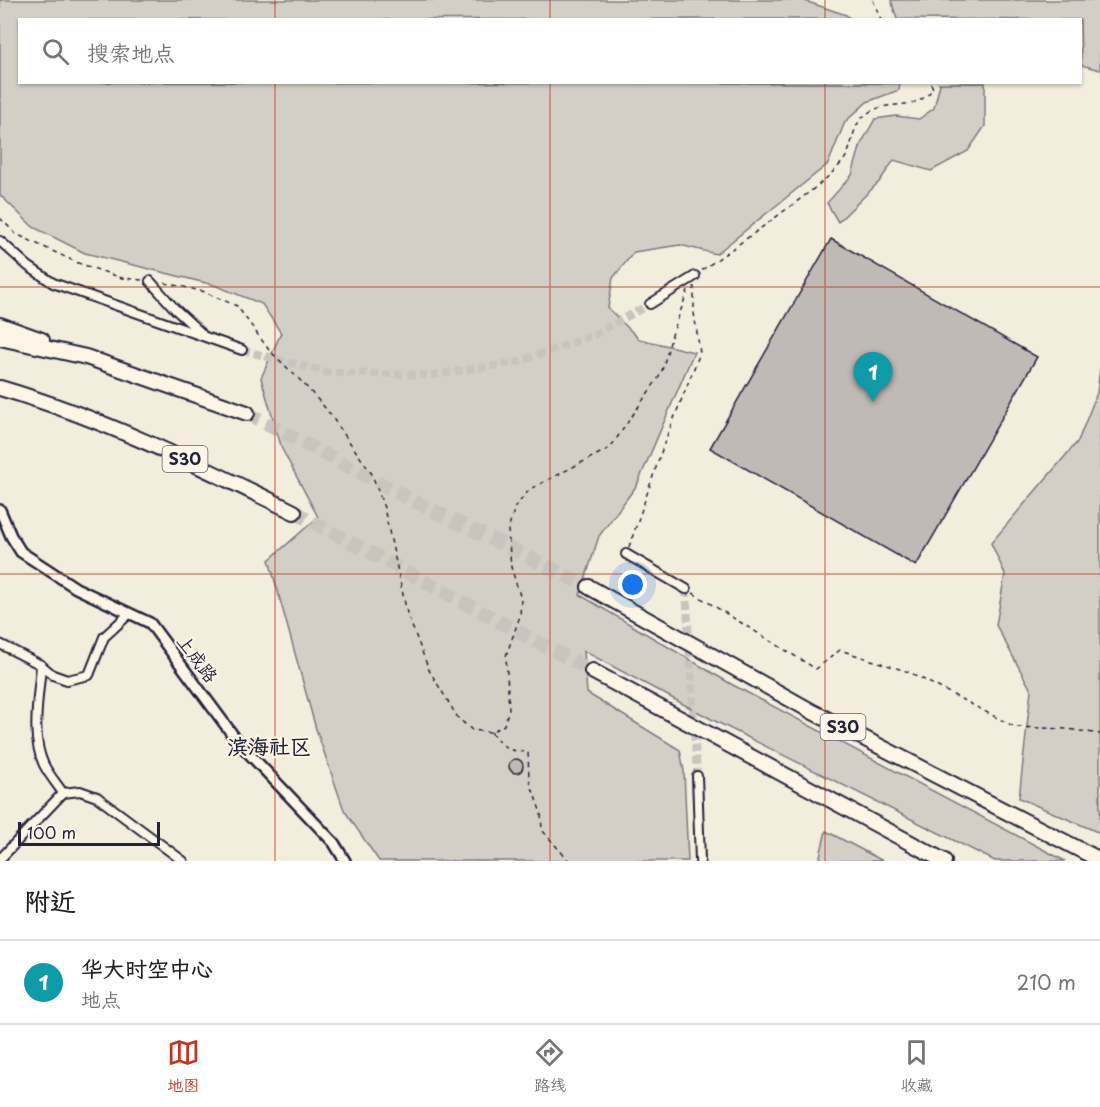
<!DOCTYPE html>
<html lang="zh">
<head>
<meta charset="utf-8">
<style>
	:root { --surface:#fff; --page:#f2f2f2; --text:#222; --muted:#767676; --line:#e0e0e0; --accent:#c8321e }
	body { margin:0; font-family:"Playpen Sans","LXGW WenKai TC",sans-serif; background:var(--page); color:var(--text) }
	.scale { position:absolute; left:18px; bottom:15px; width:142px; box-sizing:border-box; padding-left:6px; border:3px solid #22223b; border-top:0; font-size:16px; line-height:21px; white-space:nowrap; color:#22223b; -webkit-text-stroke:4px #fcf5e5; paint-order:stroke }
	.you { position:absolute; left:633px; top:585px; width:21px; height:21px; margin:-15px; border:4px solid #fff; border-radius:50%; background:#1a73e8; box-shadow:0 0 0 9px #1a73e833 }
	.badge { display:grid; place-items:center; width:39px; height:39px; border-radius:50%; background:var(--accent); color:#fff; font-size:20px; font-weight:700 }
	.pin { position:absolute; translate:-50% -50px; filter:drop-shadow(0 2px 3px #0008) }
	.pin::after { content:''; position:absolute; top:32px; width:21px; height:18px; background:inherit; clip-path:polygon(0 0,100% 0,50% 100%) }
	.list { margin:0; padding:0; list-style:none }
	h2 { display:flex; justify-content:space-between; align-items:center; height:78px; margin:0; padding:0 24px; font-size:26px }
	h2 small { font-size:20px; font-weight:400; color:var(--muted) }
	.list li { display:grid; grid-template-columns:39px 1fr auto; gap:18px; align-items:center; box-sizing:border-box; height:84px; padding:0 24px; border-top:2px solid var(--line) }
	.list b { display:block; font-size:22px; white-space:nowrap }
	.list p { margin:0; font-size:20px; white-space:nowrap; color:var(--muted) }
	.list em { font-size:20px; font-style:normal; color:var(--muted) }
	.icon { flex:none; width:33px; height:33px; fill:none; stroke:currentColor; stroke-width:2; stroke-linecap:round; stroke-linejoin:round }
	.map { position:relative; flex:none; width:1100px; height:861px; overflow:hidden }
	.search { position:absolute; background:var(--surface); box-shadow:0 2px 4px #0004; left:18px; right:18px; top:18px; height:66px; display:flex; align-items:center; gap:15px; box-sizing:border-box; padding:0 21px; border-radius:0px; color:var(--muted); font-size:22px }
	.sheet { height:162px; background:var(--surface) }
	nav { display:flex; justify-content:space-around; align-items:center; box-sizing:border-box; height:84px; border-top:2px solid var(--line); background:var(--surface); font-size:16px; color:var(--muted) }
	nav a { display:grid; justify-items:center; gap:3px }
	nav .on { color:var(--accent) }
	.map>svg:first-child { display:block }
	.green { fill:#d4cfc6; stroke:#7b7880; stroke-width:1.5 }
	.building { fill:#bfbab6; stroke:#22223b; stroke-width:1.5 }
	.lines { fill:none; stroke-linecap:round; stroke-linejoin:round }
	.minor-tunnel { stroke:#c9c4bd; stroke-width:8; stroke-dasharray:8 4; stroke-linecap:butt }
	.motorway-tunnel { stroke:#c9c4bd; stroke-width:14; stroke-dasharray:14 7; stroke-linecap:butt }
	.minor-casing { stroke:#22223b; stroke-width:12 }
	.tertiary-casing { stroke:#22223b; stroke-width:14 }
	.motorway-casing { stroke:#22223b; stroke-width:18 }
	.path { stroke:#22223b; stroke-width:1.5; stroke-dasharray:4.5 4.5; stroke-linecap:butt }
	.minor { stroke:#fcf5e5; stroke-width:8 }
	.tertiary { stroke:#fcf5e5; stroke-width:9 }
	.motorway { stroke:#fcf5e5; stroke-width:14 }
	.grid { fill:none; stroke:#c8321e; stroke-width:1.5; stroke-opacity:0.55 }
	.labels { text-anchor:middle; stroke-width:4.5; stroke-linejoin:round; paint-order:stroke }
	.shield { fill:#fcf5e5; stroke:#63616e; stroke-width:1.5 }
	.shield-label { font-size:16px; font-weight:bold; fill:#22223b }
	.street-label { font-size:18px; fill:#22223b; stroke:#fcf5e5 }
	.quarter-label { font-size:21px; font-weight:bold; fill:#22223b; stroke:#fcf5e5 }
</style>
</head>
<body>
<div class="map">
<svg width="1100" height="861" viewBox="0 0 1100 861">
	<rect width="100%" height="100%" fill="#f3edde"/>
	<filter id="ink" filterUnits="userSpaceOnUse"><feTurbulence type="fractalNoise" baseFrequency=".0167" numOctaves="2"/><feDisplacementMap in="SourceGraphic" scale="12" xChannelSelector="R" yChannelSelector="G"/><feConvolveMatrix kernelMatrix="1 2 1 2 8 2 1 2 1" color-interpolation-filters="sRGB"/></filter>
	<g filter="url(#ink)">
		<g class="green">
			<polygon points="0,0 802,0 846,15 850,19 20,20 20,82 900,83 899,90 867,102 845,122 828,164 716,254 680,245 634,252 613,278 608,308 639,339 694,352 637,485 599,536 580,595 731,684 1065,861 995,861 715,721 584,651 587,693 680,750 684,771 688,861 379,861 344,810 316,729 269,560 318,517 282,449 261,378 281,333 262,304 214,285 85,253 33,227 0,195"/>
			<polygon points="891,0 1100,0 1100,70 1081,65 1080,20 897,19"/>
			<polygon points="939,83 985,83 985,126 968,151 931,171 894,160 879,182 838,222 827,203 852,175 861,144 875,119 896,116 919,119 934,108 940,84"/>
			<polygon points="1100,368 1100,833 1019,798 1031,690 996,625 1005,574 991,543 1078,441 1097,393"/>
			<polygon points="826,831 883,861 822,861 820,856"/>
		</g>
		<g class="building">
			<polygon points="831,239 1037,357 916,566 710,448"/>
			<circle cx="516" cy="766" r="7"/>
		</g>
		<g class="lines">
			<g class="minor-tunnel">
				<polyline points="242,350 330,373 432,375 518,362 594,335 650,304"/>
				<polyline points="686,589 697,776"/>
			</g>
			<g class="motorway-tunnel">
				<polyline points="247,413 404,496 589,587"/>
				<polyline points="294,512 592,671"/>
			</g>
			<g class="minor-casing">
				<g id="minor">
					<polyline points="0,241 28,266 53,283 242,350"/>
					<polyline points="150,281 175,309 201,333"/>
					<polyline points="650,304 695,276"/>
					<polyline points="626,554 686,589"/>
					<polyline points="0,644 41,665 53,675 67,680 89,675 104,637 129,614"/>
					<path d="M 41,665 C 39,696 30,736 44,765 C 49,775 57,784 63,793"/>
					<polyline points="697,776 700,861"/>
					<polyline points="63,793 80,791 97,797 183,861"/>
					<polyline points="0,859 63,793"/>
				</g>
			</g>
			<g class="tertiary-casing">
				<polyline id="tertiary" points="0,510 11,536 21,552 76,588 150,623 238,742 334,843 345,861"/>
			</g>
			<g class="motorway-casing">
				<g id="motorway">
					<polyline points="0,325 42,340"/>
					<polyline points="0,338 86,357 247,413"/>
					<path d="M 0,388 C 103,418 198,465 294,512"/>
					<polyline points="589,587 813,712 1100,860"/>
					<polyline points="592,671 944,861"/>
				</g>
			</g>
			<g class="path">
				<polyline points="873,0 881,20"/>
				<polyline points="0,218 16,234 78,263 122,278 143,280"/>
				<path d="M 702,270 C 731,250 760,229 788,208 C 807,194 827,180 843,161 C 854,148 850,128 864,116 C 885,97 917,114 933,88 L 930,82"/>
				<polyline points="165,283 202,291 237,306 269,350 303,383 327,410 372,474 384,508 407,613 429,670 458,718 472,730 491,732 504,725 509,709 506,656 520,616 521,599 511,567 508,530 515,507 530,489 610,448 661,374 672,335 688,290"/>
				<polyline points="629,547 665,441 700,353 694,313 694,286"/>
				<polyline points="693,593 816,669 840,650 909,672 1015,727 1067,729 1100,734"/>
				<path d="M 491,732 C 504,748 507,751 528,752 L 529,779 L 541,813 L 542,830 L 569,861"/>
			</g>
			<use href="#minor" class="minor"/>
			<use href="#tertiary" class="tertiary"/>
			<use href="#motorway" class="motorway"/>
		</g>
	</g>
	<path class="grid" d="M 275,0 L 275,20M 550,0 L 550,20M 825,0 L 825,20M 275,82 L 275,861M 550,82 L 550,861M 825,82 L 825,861M 0,287 L 1100,287M 0,574 L 1100,574"/>
	<g class="labels">
		<g class="shield">
			<rect x="162.5" y="446" width="45" height="26" rx="4.5"/>
			<rect x="820.5" y="714" width="45" height="26" rx="4.5"/>
		</g>
		<g class="shield-label">
			<text x="185" y="465">S30</text>
			<text x="843" y="733">S30</text>
		</g>
		<g class="street-label">
			<text transform="translate(197 659) rotate(53)" y="6">上成路</text>
		</g>
		<g class="quarter-label">
			<text x="269" y="754">滨海社区</text>
		</g>
	</g>
</svg>
<div class="scale">100 m</div>
<div class="you"></div>
<div class="pin badge" style="left:873px;top:402px;background:#0f9aa8">1</div>
<div class="search"><svg class="icon" aria-label="search" viewBox="0 0 24 24"><circle cx="10" cy="10" r="6"/><path d="M15 15l6 6"/></svg>搜索地点</div>
</div>
<section class="sheet">
<h2>附近<small></small></h2>
<ul class="list">
<li><span class="badge" style="background:#0f9aa8">1</span><div><b>华大时空中心</b><p>地点</p></div><em>210 m</em></li>
</ul>
</section>
<nav>
<a class="on"><svg class="icon" aria-label="map" viewBox="0 0 24 24"><path d="M3 6l6-2 6 2 6-2v14l-6 2-6-2-6 2zM9 4v14M15 6v14"/></svg>地图</a>
<a><svg class="icon" aria-label="directions" viewBox="0 0 24 24"><path d="M12 3l9 9-9 9-9-9zM9 14v-3h6M13 9l2 2-2 2"/></svg>路线</a>
<a><svg class="icon" aria-label="saved" viewBox="0 0 24 24"><path d="M7 4h10v16l-5-4-5 4z"/></svg>收藏</a>
</nav>
</body>
</html>
